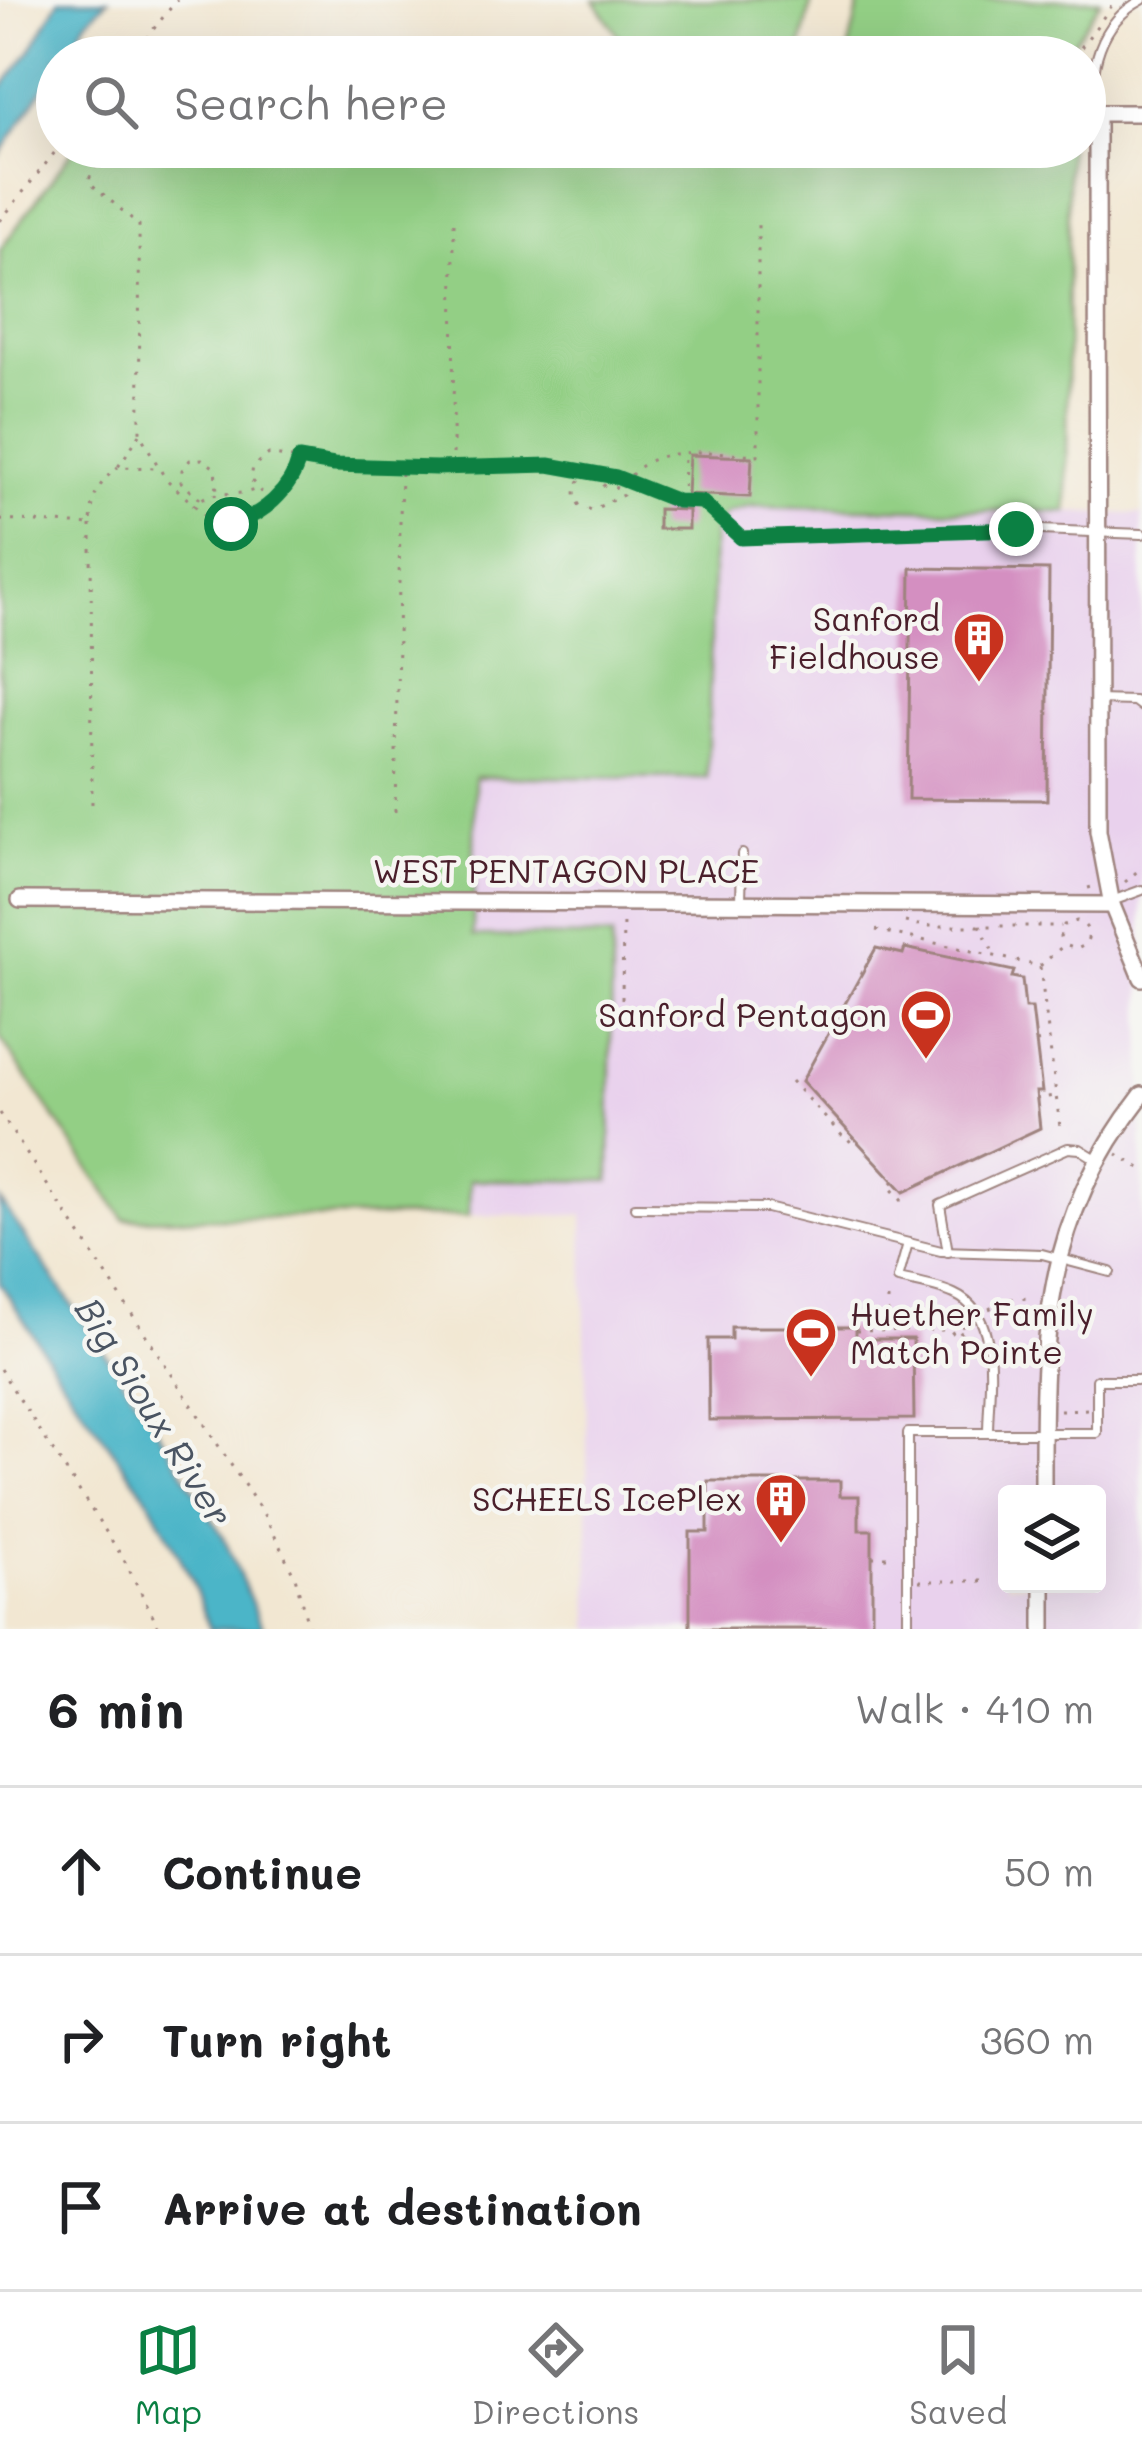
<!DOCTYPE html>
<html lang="en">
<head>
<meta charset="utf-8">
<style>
	:root { --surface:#fff; --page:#f6f6f6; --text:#202124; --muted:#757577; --line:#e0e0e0; --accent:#0b8043 }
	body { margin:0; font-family:Mali,sans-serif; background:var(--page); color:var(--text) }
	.controls { position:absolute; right:36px; bottom:36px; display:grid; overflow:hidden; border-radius:12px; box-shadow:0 12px 48px #0002 }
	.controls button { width:108px; height:108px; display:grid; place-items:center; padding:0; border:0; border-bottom:3px solid var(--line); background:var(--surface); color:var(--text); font:60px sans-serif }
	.stop { position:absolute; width:36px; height:36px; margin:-27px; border:9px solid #0b8043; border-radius:50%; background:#fff }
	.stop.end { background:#0b8043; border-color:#fff; box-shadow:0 3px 12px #0008 }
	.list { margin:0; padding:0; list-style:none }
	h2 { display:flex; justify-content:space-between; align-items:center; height:156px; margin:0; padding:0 48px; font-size:51px }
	h2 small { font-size:39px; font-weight:400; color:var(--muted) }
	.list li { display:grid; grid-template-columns:78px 1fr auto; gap:36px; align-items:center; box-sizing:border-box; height:168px; padding:0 48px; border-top:3px solid var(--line) }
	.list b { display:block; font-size:45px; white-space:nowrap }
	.list em { font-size:39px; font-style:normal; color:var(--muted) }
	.icon { flex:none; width:66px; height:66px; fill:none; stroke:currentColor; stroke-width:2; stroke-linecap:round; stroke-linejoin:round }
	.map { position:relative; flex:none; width:1142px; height:1629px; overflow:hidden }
	.search { position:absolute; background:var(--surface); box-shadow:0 12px 48px #0002; left:36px; right:36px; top:36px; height:132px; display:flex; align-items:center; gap:30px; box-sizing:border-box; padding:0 42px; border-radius:66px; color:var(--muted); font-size:45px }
	.sheet { height:660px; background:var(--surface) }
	nav { display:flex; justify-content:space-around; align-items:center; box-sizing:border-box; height:168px; border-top:3px solid var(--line); background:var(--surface); font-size:33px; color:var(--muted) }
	nav a { display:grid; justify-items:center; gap:6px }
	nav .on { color:var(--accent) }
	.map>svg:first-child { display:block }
	.built { fill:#e9d1ed; fill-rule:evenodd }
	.green { fill:#93cf85; stroke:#6e7758; stroke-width:3 }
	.water { fill:#4bb5c8; stroke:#4a6a7a; stroke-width:3 }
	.building { fill:#d48fc1 }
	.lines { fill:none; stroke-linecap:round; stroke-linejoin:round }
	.lane-casing { stroke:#9e837e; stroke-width:12 }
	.street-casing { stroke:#9e837e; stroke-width:20 }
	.path { stroke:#9e837e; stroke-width:3; stroke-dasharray:3 9; stroke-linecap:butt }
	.lane { stroke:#fff; stroke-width:8 }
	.street { stroke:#fff; stroke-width:15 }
	.route { stroke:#0b8043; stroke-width:15 }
	.labels { text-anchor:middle; stroke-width:9; stroke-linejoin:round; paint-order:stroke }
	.poi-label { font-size:33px; fill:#4a1f2b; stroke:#f6f6f2; text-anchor:end }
	.street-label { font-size:33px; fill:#4a1f2b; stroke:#f6f6f2 }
	.water-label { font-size:36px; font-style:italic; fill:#4a5462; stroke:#f6f6f2 }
</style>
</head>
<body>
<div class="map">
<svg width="1142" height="1629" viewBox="0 0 1142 1629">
	<rect width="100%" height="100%" fill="#f6f6f2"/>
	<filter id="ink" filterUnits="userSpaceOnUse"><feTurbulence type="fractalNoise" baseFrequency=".00833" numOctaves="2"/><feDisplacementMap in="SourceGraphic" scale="24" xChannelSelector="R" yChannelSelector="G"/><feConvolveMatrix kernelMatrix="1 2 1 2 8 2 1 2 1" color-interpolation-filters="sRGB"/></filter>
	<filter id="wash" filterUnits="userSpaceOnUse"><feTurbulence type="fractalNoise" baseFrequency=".004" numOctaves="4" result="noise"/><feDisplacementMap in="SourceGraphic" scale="48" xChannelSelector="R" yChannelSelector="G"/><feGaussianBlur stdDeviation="2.7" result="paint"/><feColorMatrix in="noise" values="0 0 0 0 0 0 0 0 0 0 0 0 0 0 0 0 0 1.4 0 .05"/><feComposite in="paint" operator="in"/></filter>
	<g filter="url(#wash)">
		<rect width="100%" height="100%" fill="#f2e7d2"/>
		<path class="built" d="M 75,147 L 1068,147 L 1067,512 L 1142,514 L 1142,1629 L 590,1629 L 583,1215 L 124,1219 L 0,1038 L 0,250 ZM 1007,1494 L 1097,1494 L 1097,1584 L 1007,1584 Z"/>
		<g class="green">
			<polygon points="594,0 812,0 799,57 645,57 620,38"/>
			<polygon points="860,0 1101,0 1064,57 847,57"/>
			<polygon points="75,147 1068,147 1067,512 751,506 725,513 714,532 707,778 475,777 473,936 612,937 610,1181 470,1180 469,1216 124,1219 0,1038 0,250"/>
		</g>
		<g class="water">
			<polygon points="108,0 86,22 67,57 57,57 57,68 0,154 0,90 31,50 59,0"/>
			<polygon points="0,1200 159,1432 224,1538 263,1629 210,1629 192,1580 150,1501 64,1383 0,1283"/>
		</g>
		<g id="blocks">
			<g class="building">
				<polygon points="689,455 752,457 750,497 687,494"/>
				<polygon points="658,509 688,510 688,529 658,529"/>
				<polygon points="911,568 1049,570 1047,800 908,799"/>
				<polygon points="876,948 903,954 905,948 1014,971 1012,977 1022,979 1025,1008 1032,1008 1042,1092 1036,1092 1040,1128 904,1192 802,1081"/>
				<polygon points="731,1327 856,1327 856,1339 913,1339 914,1419 709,1420 708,1339 731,1339"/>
				<polygon points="708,1481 840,1481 840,1496 859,1496 859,1530 872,1530 872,1629 690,1629 690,1532 708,1532"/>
			</g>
		</g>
	</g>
	<g filter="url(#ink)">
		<use href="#blocks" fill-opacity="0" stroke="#9e837e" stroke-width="3"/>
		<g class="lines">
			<g class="lane-casing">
				<g id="lane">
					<path d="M 1097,112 C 1087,69 1100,22 1142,0"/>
					<polyline points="741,538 1015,529 1142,534"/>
					<polyline points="1097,700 1134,701 1142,707"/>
					<polyline points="1112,901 1142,890"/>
					<polyline points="741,902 742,854"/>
					<polyline points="635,1207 767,1208 941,1251 1042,1254 1110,1272"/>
					<path d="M 908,1243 L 898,1279 C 916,1283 937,1286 954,1294 C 1003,1316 988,1388 988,1433"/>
					<polyline points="948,1252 940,1205 1068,1148 1080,1149 1098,1160"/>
					<polyline points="908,1629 908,1433 1097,1433 1097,1380 1142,1380"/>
				</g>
			</g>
			<g class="street-casing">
				<g id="street">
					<polyline points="1142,113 1097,113 1098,831 1112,905 1142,978"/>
					<polyline points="20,900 1112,905"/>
					<path d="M 1043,1494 C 1043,1338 1040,1225 1142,1095"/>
					<polyline points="1043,1584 1043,1629"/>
				</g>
			</g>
			<g class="path">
				<polyline points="131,57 177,0"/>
				<polyline points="1074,57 1116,0"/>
				<polyline points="112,147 90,174 90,183 139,225 140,434 165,478 207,517 231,524 253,518 267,506 289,483 299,459 334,465 436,468 549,465 616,477 677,501 702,502 736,532"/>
				<polyline points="0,221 59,147"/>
				<polyline points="140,434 118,467 158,468"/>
				<polyline points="453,466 454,221"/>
				<path d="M 587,471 C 577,483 570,491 580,506 L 592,510 L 623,495 C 633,439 717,453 758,455 L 758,220"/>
				<polyline points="597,474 603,485 622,489"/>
				<polyline points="200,499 181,482 182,470 190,460 202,459 215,468 217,492"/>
				<polyline points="683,499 684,455"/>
				<polyline points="269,502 251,480 253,466 269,454 297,459"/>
				<path d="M 193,506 C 210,487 233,498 254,490"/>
				<path d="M 0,520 L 91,525 C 92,497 96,485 118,467"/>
				<polyline points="91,525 92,812"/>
				<polyline points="395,812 401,466"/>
				<polyline points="1125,882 1142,867"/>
				<polyline points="1088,888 1092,887"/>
				<polyline points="905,922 923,926 1061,926"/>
				<polyline points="980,925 994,954"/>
				<path d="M 876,930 L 1040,966 L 1064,945 L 1077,949 L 1085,945 C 1092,934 1088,925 1077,921 L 1064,925 L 1060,937 L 1064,945"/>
				<polyline points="1040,967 1060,1127"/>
				<polyline points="622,999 623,919"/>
				<polyline points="1036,1042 1047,1040"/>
				<polyline points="791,1081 848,1142 854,1137"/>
				<polyline points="1036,1099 1054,1096"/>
				<polyline points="0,1113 266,1518 295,1577 309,1629"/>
				<polyline points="1117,1154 1142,1169"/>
				<polyline points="894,1181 889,1186 902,1201"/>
				<polyline points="888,1299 888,1329"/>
				<polyline points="989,1309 1008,1299 1032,1298"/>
				<polyline points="961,1327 971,1321"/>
				<polyline points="856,1331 950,1330 956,1337 963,1331"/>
				<polyline points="0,1369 123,1558 160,1629"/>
				<polyline points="1060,1410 1089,1409"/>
				<polyline points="872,1557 887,1557"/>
				<polyline points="919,1581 988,1581"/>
			</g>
			<use href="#lane" class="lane"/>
			<use href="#street" class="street"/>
		</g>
	</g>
	<g class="lines" filter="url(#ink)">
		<path class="route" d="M 231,524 C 262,516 291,491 299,459 L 334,465 L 436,468 L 549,465 L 616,477 L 677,501 L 702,502 L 741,538 L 1016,529"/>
	</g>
	<defs>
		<g id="building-pin" transform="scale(2.7)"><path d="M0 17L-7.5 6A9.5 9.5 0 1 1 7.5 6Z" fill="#c8321e" stroke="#f6f6f2"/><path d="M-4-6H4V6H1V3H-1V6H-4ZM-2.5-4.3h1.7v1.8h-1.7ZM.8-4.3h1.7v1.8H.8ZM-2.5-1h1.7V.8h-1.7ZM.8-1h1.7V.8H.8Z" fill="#fff"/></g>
		<g id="stadium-pin" transform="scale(2.7)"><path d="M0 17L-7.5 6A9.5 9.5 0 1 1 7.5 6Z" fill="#c8321e" stroke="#f6f6f2"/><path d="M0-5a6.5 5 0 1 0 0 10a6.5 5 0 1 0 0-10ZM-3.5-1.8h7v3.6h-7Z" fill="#fff"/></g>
	</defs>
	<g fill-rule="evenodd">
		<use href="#building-pin" x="979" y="638"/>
		<use href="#stadium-pin" x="926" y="1015"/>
		<use href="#stadium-pin" x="811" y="1333"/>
		<use href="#building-pin" x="781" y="1499"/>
	</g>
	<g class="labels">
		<g class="poi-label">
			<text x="940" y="631">Sanford<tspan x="940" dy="38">Fieldhouse</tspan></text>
			<text x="887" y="1027">Sanford Pentagon</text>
			<text x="850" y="1326" text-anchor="start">Huether Family<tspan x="850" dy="38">Match Pointe</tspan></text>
			<text x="742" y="1511">SCHEELS IcePlex</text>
		</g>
		<g class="street-label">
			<text x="566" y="883">WEST PENTAGON PLACE</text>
		</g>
		<g class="water-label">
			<text transform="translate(154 1412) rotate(58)" y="13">Big Sioux River</text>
		</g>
	</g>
</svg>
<div class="controls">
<button><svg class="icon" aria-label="layers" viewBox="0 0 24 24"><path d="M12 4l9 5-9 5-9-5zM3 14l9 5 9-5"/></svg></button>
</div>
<div class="stop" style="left:231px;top:524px"></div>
<div class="stop end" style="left:1016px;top:529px"></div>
<div class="search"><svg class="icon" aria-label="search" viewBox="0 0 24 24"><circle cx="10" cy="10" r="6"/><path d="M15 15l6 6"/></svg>Search here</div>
</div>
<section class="sheet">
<h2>6 min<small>Walk · 410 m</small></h2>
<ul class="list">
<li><svg class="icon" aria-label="ahead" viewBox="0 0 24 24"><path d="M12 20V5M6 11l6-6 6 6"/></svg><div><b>Continue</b></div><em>50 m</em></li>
<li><svg class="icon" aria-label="right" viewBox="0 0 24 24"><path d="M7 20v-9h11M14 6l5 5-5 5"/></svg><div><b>Turn right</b></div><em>360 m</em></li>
<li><svg class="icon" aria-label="arrive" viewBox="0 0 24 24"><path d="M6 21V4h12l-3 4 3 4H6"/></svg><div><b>Arrive at destination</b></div></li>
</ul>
</section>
<nav>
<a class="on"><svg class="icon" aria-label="map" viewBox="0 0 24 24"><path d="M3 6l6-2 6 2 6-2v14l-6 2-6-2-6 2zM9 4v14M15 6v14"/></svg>Map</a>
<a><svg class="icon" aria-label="directions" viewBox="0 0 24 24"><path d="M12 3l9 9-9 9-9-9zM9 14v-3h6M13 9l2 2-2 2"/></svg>Directions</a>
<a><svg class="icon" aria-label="saved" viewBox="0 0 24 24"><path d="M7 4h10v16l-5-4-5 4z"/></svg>Saved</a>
</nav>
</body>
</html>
